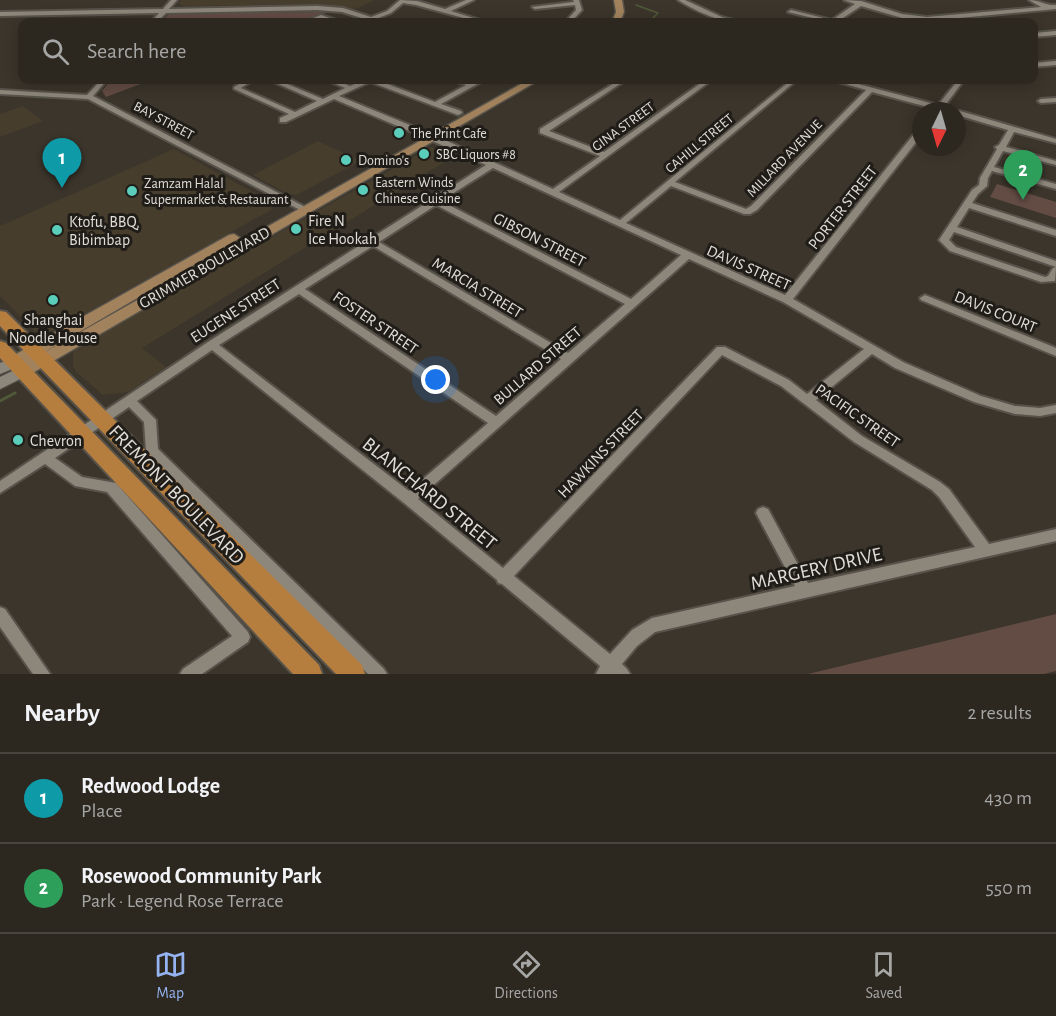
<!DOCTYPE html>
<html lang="en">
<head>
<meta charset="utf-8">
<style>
	:root { --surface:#2c2820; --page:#38342d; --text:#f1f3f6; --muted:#a6a6a5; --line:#48443e; --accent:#95b2f1 }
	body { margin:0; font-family:"Alegreya Sans",sans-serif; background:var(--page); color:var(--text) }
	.compass { position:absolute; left:912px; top:102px; width:54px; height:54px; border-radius:50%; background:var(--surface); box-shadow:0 3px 15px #0003; rotate:185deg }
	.you { position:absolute; left:436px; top:380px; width:21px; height:21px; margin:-15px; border:4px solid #fff; border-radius:50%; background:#1a73e8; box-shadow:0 0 0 9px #1a73e833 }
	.badge { display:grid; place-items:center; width:39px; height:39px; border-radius:50%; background:var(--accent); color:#fff; font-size:20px; font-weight:700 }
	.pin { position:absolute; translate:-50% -50px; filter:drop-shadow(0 2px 3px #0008) }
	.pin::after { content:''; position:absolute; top:32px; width:21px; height:18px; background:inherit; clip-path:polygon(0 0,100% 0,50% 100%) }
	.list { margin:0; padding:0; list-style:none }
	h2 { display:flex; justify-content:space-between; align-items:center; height:78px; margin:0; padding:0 24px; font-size:26px }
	h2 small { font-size:20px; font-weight:400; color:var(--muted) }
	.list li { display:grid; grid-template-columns:39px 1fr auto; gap:18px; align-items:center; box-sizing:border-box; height:90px; padding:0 24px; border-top:2px solid var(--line) }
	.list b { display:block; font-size:22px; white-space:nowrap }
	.list p { margin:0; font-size:20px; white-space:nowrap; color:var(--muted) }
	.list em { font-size:20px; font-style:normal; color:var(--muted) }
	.icon { flex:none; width:33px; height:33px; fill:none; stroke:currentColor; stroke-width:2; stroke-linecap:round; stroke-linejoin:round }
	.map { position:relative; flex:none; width:1056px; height:674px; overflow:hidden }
	.search { position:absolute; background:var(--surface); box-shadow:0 3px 15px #0003; left:18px; right:18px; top:18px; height:66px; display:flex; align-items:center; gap:15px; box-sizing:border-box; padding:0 21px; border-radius:12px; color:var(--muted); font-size:22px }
	.sheet { height:258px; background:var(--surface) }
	nav { display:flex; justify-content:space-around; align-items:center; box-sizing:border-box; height:84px; border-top:2px solid var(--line); background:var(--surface); font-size:16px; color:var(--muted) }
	nav a { display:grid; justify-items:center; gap:3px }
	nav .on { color:var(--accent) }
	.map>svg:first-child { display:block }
	.built { fill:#463d2d }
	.green { fill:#634c44 }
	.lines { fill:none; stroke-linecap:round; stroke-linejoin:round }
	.stream-far1 { stroke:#505939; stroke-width:1.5 }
	.stream { stroke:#505939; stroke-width:3 }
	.minor-casing { stroke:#57534b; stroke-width:4 }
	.tertiary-casing { stroke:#57534b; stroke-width:2 }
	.secondary-casing { stroke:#57534b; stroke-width:3 }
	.primary-casing { stroke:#57534b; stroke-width:4 }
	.minor { fill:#8d867b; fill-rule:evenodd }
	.tertiary { fill:#8d867b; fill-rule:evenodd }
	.secondary { fill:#a1825d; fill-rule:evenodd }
	.primary { fill:#b57d3e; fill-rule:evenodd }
	.poi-dot { fill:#5bcebb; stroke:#201d19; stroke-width:2 }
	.labels { text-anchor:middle; stroke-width:6; stroke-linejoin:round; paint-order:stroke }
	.far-street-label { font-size:14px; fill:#e1ddd7; stroke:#201d19 }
	.far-poi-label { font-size:14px; fill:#e1ddd7; stroke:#201d19; text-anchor:start }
	.street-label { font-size:16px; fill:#e1ddd7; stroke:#201d19 }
	.poi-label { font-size:16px; fill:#e1ddd7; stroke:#201d19; text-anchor:start }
	.near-street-label { font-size:20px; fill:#e1ddd7; stroke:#201d19 }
</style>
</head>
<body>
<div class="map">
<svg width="1056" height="674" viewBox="0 0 1056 674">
	<rect width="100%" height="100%" fill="#3b352b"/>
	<g class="built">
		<polygon points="181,0 374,0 356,9 317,4 183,6 178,4"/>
		<polygon points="23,106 43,121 0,137 0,114"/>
		<polygon points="318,141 361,161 296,195 288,194 253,175"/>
		<polygon points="431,147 456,155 142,348 166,367 128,392 103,395 76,372 73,367 73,352 84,343"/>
		<polygon points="174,149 268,200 273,206 271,210 55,330 44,333 35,331 0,296 0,226"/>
	</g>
	<g class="green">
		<polygon points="328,12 301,22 161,22 168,15 176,13"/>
		<polygon points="111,80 151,80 106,97 102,91"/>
		<polygon points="997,184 1056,202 1056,218 990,197"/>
		<polygon points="1056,614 1056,671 1044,674 808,674"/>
	</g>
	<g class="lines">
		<polyline class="stream-far1" points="636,5 658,13 649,22"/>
		<polyline class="stream" points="0,401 15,393"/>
		<g class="minor-casing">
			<g id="minor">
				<polygon points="171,0 177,0 169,9 317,6 343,8 371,17 387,11 400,0 417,1 445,9 466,0 474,0 451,11 486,22 478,22 416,5 403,3 391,13 376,19 384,22 368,20 342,12 317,10 166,13 157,22 151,22 159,13 0,16 0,12 163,9"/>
				<polygon points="573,0 579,0 582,10 571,22 565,22 576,10 575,5 535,9 532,7 574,2"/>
				<path d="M 678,0 L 685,0 L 722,17 L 741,22 C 722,24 694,10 678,0 Z"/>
				<path d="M 844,0 L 861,1 L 902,14 L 927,17 L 1041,7 L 1029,0 C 1039,0 1046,6 1056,5 L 1056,9 L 927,21 L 902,18 L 861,6 L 837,22 L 829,22 L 788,12 L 791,10 L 832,20 L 855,4 Z"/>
				<path d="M 321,15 L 339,21 L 340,22 C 333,23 326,19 319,20 C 313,21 309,23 303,22 Z"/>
				<polygon points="1056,31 1056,35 1034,37 1034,33"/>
				<polygon points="1056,61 1056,65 1034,67 1034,63"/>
				<polygon points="101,80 107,80 93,96 309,209 305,212 302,211 88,99 0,94 0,90 87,95"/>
				<path d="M 246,80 L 253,80 L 241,88 L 295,112 L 317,101 L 271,81 L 270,80 L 278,80 L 323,99 L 345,88 L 328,81 L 327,80 L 335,80 L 350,86 L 364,80 L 377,80 L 435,102 L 466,85 L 454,81 L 453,80 L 461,80 L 471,83 L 477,80 L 484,80 L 483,81 L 441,104 L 461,111 L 462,113 L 458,115 L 370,82 L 339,96 L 434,135 L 553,189 L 600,156 L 540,133 L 540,129 L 619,80 L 626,80 L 549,131 L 604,152 L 705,80 L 712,80 L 559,192 L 620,220 L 791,80 L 797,80 L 675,182 L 746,209 L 751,206 L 866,90 L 835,81 L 834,80 L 843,80 L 938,105 L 958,80 L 964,80 L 944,107 L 955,111 L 933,111 L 935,109 L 872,92 L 757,210 L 750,214 L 744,214 L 671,186 L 626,223 L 785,295 L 918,129 L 921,129 L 921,136 L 793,299 L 903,362 L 981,396 L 1015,406 L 1040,408 L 1056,405 L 1056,413 L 1040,416 L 1015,414 L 974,402 L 895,368 L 872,354 L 816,400 L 862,436 L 940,482 L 949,489 L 989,544 L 1056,529 L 1056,541 L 655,632 L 637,646 L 622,664 L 627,669 L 630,674 L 596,674 L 600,666 L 502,584 L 498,583 L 497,580 L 404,503 L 212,350 L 137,401 L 156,420 L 158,449 L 384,669 L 387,674 L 368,674 L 148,454 L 146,451 L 144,422 L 129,407 L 55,458 L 82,477 L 116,483 L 248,632 L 250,637 L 248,642 L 202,674 L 180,674 L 183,669 L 232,636 L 107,492 L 75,486 L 45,464 L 0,493 L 0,481 L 208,342 L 486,165 L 428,139 L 334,99 L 286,122 L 280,122 L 280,118 L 289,114 L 234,89 L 234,87 ZM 493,168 L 681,255 L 631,299 L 441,201 ZM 436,205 L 625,304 L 568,353 L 379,242 ZM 373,246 L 561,359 L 496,416 L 305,289 ZM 689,259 L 783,302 L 864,349 L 807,394 L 789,380 L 725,347 L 717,347 L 503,568 L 418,499 ZM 299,294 L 488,423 L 409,491 L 219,345 ZM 722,355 L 781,386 L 854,442 L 932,490 L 939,497 L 975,547 L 808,583 L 768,509 L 763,507 L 758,509 L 756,513 L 795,586 L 652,618 L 632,630 L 610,654 L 514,576 Z"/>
				<polygon points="1056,98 1056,102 1041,103 1038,101 1041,99"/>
				<polygon points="956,111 960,111 1056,139 1056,143 1014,132 1006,147 1056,161 1056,165 1003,151 994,167 1056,184 1056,189 992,171 988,178 987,186 978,194 972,203 1056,230 1056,236 969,208 957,227 1056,261 1056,267 954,232 949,240 956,247 1045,277 1048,276 1053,268 1056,267 1055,281 1041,282 950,251 939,240 972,190 979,185 980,178 997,149 995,147 999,145 1008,130 957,115"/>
				<polygon points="925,295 1056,348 1056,356 921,300 920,298"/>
				<polygon points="0,607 5,609 50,674 33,674 0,627"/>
			</g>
		</g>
		<g class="tertiary-casing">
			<g id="tertiary">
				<polygon points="14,357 19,358 21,362 19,366 0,374 0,363"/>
				<polygon points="23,366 28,367 30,371 28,375 0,389 0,377"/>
			</g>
		</g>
		<g class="secondary-casing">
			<g id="secondary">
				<polygon points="614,0 622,0 624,12 620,22 612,22 616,12"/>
				<polygon points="528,80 539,80 29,375 17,375 15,371 19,366 9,366 6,362 9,358 229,235 234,234 240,238 38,356"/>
			</g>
		</g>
		<g class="primary-casing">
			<g id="primary">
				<polygon points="0,311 6,312 362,665 365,674 336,674 0,326"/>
				<polygon points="0,341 6,343 319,665 322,674 293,674 0,358"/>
			</g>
		</g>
		<use href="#minor" class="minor"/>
		<use href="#tertiary" class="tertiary"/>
		<use href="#secondary" class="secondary"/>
		<use href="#primary" class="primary"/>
	</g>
	<g class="poi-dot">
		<circle cx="399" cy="133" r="6"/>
		<circle cx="424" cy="154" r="6"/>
		<circle cx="346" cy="160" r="6"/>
		<circle cx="363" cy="190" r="6"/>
		<circle cx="132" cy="191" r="6"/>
		<circle cx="296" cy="229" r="6"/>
		<circle cx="57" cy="230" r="6"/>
		<circle cx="53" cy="300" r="6"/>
		<circle cx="18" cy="440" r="6"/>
	</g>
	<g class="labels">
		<g class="far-street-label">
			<text transform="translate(164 120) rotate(28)" y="5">BAY STREET</text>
			<text transform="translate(623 126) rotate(-36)" y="5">GINA STREET</text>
			<text transform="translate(699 143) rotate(-40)" y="5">CAHILL STREET</text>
			<text transform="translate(784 158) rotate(-46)" y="5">MILLARD AVENUE</text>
		</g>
		<g class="far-poi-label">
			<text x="411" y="138">The Print Cafe</text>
			<text x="436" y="159">SBC Liquors #8</text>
			<text x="358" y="165">Domino's</text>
			<text x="375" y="187">Eastern Winds<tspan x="375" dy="16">Chinese Cuisine</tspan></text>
			<text x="144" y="188">Zamzam Halal<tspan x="144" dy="16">Supermarket &amp; Restaurant</tspan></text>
		</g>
		<g class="street-label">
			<text transform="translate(842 207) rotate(-52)" y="6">PORTER STREET</text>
			<text transform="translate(540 239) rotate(27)" y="6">GIBSON STREET</text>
			<text transform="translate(204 267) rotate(-30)" y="6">GRIMMER BOULEVARD</text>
			<text transform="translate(749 267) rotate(24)" y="6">DAVIS STREET</text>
			<text transform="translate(478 287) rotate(31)" y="6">MARCIA STREET</text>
			<text transform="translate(235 310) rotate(-33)" y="6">EUGENE STREET</text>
			<text transform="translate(996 311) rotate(22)" y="6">DAVIS COURT</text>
			<text transform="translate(376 322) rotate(34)" y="6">FOSTER STREET</text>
			<text transform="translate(537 365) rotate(-41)" y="6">BULLARD STREET</text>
			<text transform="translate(858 415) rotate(35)" y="6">PACIFIC STREET</text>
			<text transform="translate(600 453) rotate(-46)" y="6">HAWKINS STREET</text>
		</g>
		<g class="poi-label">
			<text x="308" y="226">Fire N<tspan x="308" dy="18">Ice Hookah</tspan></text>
			<text x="69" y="227">Ktofu, BBQ,<tspan x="69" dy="18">Bibimbap</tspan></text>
			<text x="53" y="325" text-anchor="middle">Shanghai<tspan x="53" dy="18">Noodle House</tspan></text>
			<text x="30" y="446">Chevron</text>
		</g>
		<g class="near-street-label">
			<text transform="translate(430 493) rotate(39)" y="7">BLANCHARD STREET</text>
			<text transform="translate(177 494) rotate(46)" y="7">FREMONT BOULEVARD</text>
			<text transform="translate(816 568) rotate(-13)" y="7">MARGERY DRIVE</text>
		</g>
	</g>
</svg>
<svg class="compass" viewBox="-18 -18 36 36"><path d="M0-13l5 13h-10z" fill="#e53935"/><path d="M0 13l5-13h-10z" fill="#a6a6a5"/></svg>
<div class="you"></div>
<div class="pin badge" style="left:62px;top:188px;background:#0f9aa8">1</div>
<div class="pin badge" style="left:1023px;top:200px;background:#2e9e5b">2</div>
<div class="search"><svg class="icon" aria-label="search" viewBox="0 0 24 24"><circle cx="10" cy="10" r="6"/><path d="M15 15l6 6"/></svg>Search here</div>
</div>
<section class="sheet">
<h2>Nearby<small>2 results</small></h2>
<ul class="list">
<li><span class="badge" style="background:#0f9aa8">1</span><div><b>Redwood Lodge</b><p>Place</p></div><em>430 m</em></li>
<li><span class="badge" style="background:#2e9e5b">2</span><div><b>Rosewood Community Park</b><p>Park · Legend Rose Terrace</p></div><em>550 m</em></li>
</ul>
</section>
<nav>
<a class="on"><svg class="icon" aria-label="map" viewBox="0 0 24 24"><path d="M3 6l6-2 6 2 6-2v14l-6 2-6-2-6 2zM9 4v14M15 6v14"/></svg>Map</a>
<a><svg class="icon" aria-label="directions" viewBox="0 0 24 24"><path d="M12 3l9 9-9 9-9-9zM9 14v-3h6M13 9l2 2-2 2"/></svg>Directions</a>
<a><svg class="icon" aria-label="saved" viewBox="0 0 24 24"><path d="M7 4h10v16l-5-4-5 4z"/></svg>Saved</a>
</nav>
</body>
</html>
